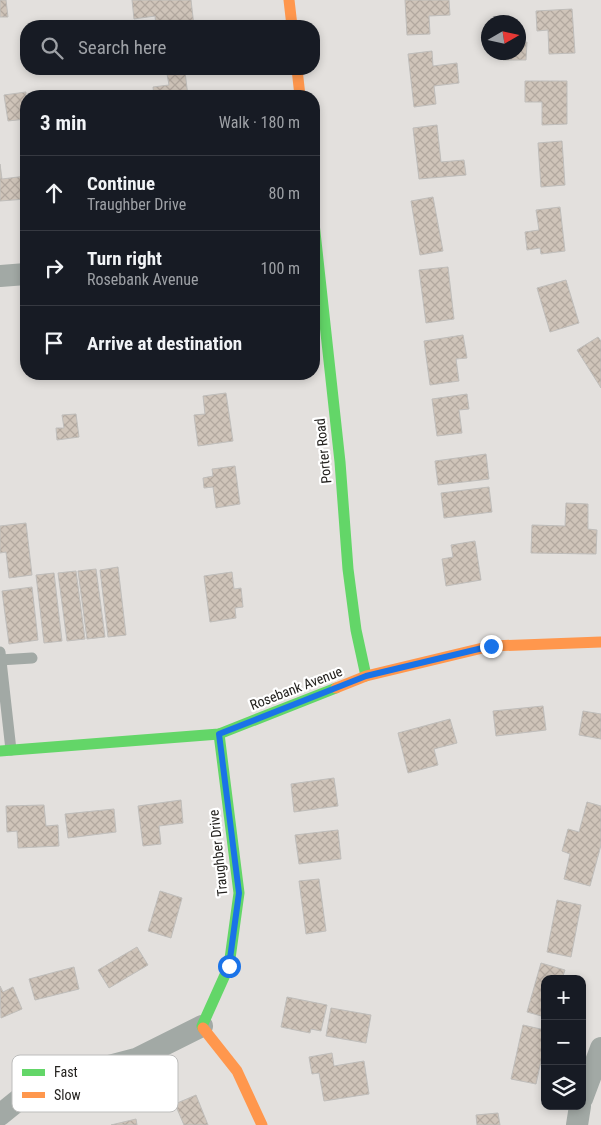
<!DOCTYPE html>
<html lang="en">
<head>
<meta charset="utf-8">
<style>
	:root { --surface:#171b24; --page:#242831; --text:#f1f3f6; --muted:#9ea1a6; --line:#363941 }
	body { margin:0; font-family:"Roboto Condensed",sans-serif; background:var(--page); color:var(--text) }
	.controls { position:absolute; right:15px; bottom:15px; display:grid; overflow:hidden; border-radius:10px; box-shadow:0 2px 8px #0003 }
	.controls button { width:45px; height:45px; display:grid; place-items:center; padding:0; border:0; border-bottom:1px solid var(--line); background:var(--surface); color:var(--text); font:25px sans-serif }
	.compass { position:absolute; left:481px; top:15px; width:45px; height:45px; border-radius:50%; background:var(--surface); box-shadow:0 2px 8px #0003; rotate:81deg }
	.stop { position:absolute; width:15px; height:15px; margin:-11px; border:4px solid #1a73e8; border-radius:50%; background:#fff }
	.stop.end { background:#1a73e8; border-color:#fff; box-shadow:0 1px 5px #0008 }
	.list { margin:0; padding:0; list-style:none }
	h2 { display:flex; justify-content:space-between; align-items:center; height:65px; margin:0; padding:0 20px; font-size:21px }
	h2 small { font-size:16px; font-weight:400; color:var(--muted) }
	.list li { display:grid; grid-template-columns:32px 1fr auto; gap:15px; align-items:center; box-sizing:border-box; height:75px; padding:0 20px; border-top:1px solid var(--line) }
	.list b { display:block; font-size:19px; white-space:nowrap }
	.list p { margin:0; font-size:16px; white-space:nowrap; color:var(--muted) }
	.list em { font-size:16px; font-style:normal; color:var(--muted) }
	.icon { flex:none; width:28px; height:28px; fill:none; stroke:currentColor; stroke-width:2; stroke-linecap:round; stroke-linejoin:round }
	.map { position:relative; flex:none; width:601px; height:1125px; overflow:hidden }
	.search { position:absolute; background:var(--surface); box-shadow:0 2px 8px #0003; left:20px; top:20px; width:300px; height:55px; display:flex; align-items:center; gap:12px; box-sizing:border-box; padding:0 18px; border-radius:20px; color:var(--muted); font-size:19px }
	.panel { position:absolute; background:var(--surface); box-shadow:0 2px 8px #0003; left:20px; top:90px; width:300px; height:290px; border-radius:20px }
	.map>svg:first-child { display:block }
	.building { fill:url(#building-cross-hatch); stroke:#bfbdba }
	.lines { fill:none; stroke-linecap:round; stroke-linejoin:round }
	.lane { stroke:#a2a9a5; stroke-width:11 }
	.street { stroke:#a2a9a5; stroke-width:22 }
	.fast { stroke:#63d668; stroke-width:11 }
	.slow { stroke:#ff974d; stroke-width:11 }
	.route { stroke:#1a73e8; stroke-width:6 }
	.labels { text-anchor:middle; stroke-width:4.5; stroke-linejoin:round; paint-order:stroke }
	.street-label { font-size:14px; fill:#24221f; stroke:#fff }
	.key { fill:#fff; stroke:#bdbdbc; stroke-width:1 }
	.key-label { font-size:14px; fill:#24221f }
</style>
</head>
<body>
<div class="map">
<svg width="601" height="1125" viewBox="0 0 601 1125">
	<defs>
		<pattern id="building-cross-hatch" width="8" height="8" patternUnits="userSpaceOnUse" patternTransform="scale(1.25)"><rect width="8" height="8" fill="#cfc4b9"/><path d="M0 0l8 8M0 8l8-8" fill="none" stroke="#b2a89f"/></pattern>
	</defs>
	<rect width="100%" height="100%" fill="#e3e0dd"/>
	<g class="building">
		<polygon points="0,0 6,0 8,17 0,17"/>
		<polygon points="132,0 191,0 194,26 156,26 155,16 134,19"/>
		<polygon points="405,0 449,0 450,15 429,16 430,34 407,35"/>
		<polygon points="572,9 575,53 549,54 548,30 537,31 536,11"/>
		<polygon points="518,42 527,42 526,60 503,60 503,52 518,52"/>
		<polygon points="432,51 433,66 457,63 459,83 434,86 436,104 414,107 408,54"/>
		<polygon points="185,72 188,96 154,96 153,87 169,85 167,74"/>
		<polygon points="525,81 567,81 567,124 542,125 542,102 525,102"/>
		<polygon points="26,92 26,119 8,121 4,95"/>
		<polygon points="437,125 441,162 464,160 466,175 419,179 413,128"/>
		<polygon points="562,141 565,185 541,187 538,143"/>
		<polygon points="0,164 2,179 26,176 26,199 0,201"/>
		<polygon points="433,197 443,251 420,255 411,201"/>
		<polygon points="560,207 565,251 541,254 540,248 527,250 525,232 539,230 536,210"/>
		<polygon points="448,267 454,319 426,323 419,270"/>
		<polygon points="566,280 579,323 550,332 537,288"/>
		<polygon points="463,335 467,358 456,359 459,381 430,385 424,341"/>
		<polygon points="598,337 601,341 601,388 577,350"/>
		<polygon points="226,393 233,441 198,446 194,415 205,414 203,396"/>
		<polygon points="467,394 469,409 459,410 462,433 437,436 432,399"/>
		<polygon points="76,414 79,437 57,440 56,428 64,428 62,415"/>
		<polygon points="486,454 489,479 438,485 435,461"/>
		<polygon points="235,466 240,504 216,508 213,487 204,488 203,478 213,476 212,469"/>
		<polygon points="489,487 492,512 444,518 441,493"/>
		<polygon points="566,503 588,504 588,529 597,530 596,554 531,553 532,525 565,526"/>
		<polygon points="26,523 32,575 9,578 6,552 0,553 0,526"/>
		<polygon points="475,541 481,580 446,586 442,559 453,557 451,545"/>
		<polygon points="118,567 126,635 108,637 100,570"/>
		<polygon points="96,569 105,637 87,639 78,571"/>
		<polygon points="76,571 85,639 67,641 58,573"/>
		<polygon points="232,572 234,589 241,588 243,607 235,608 236,618 210,622 204,576"/>
		<polygon points="54,573 62,641 44,643 36,575"/>
		<polygon points="32,587 38,640 9,644 2,591"/>
		<polygon points="543,706 546,730 496,736 493,711"/>
		<polygon points="583,711 601,714 601,739 579,735"/>
		<polygon points="450,719 457,743 434,749 438,765 408,773 398,733"/>
		<polygon points="334,778 338,806 294,812 291,784"/>
		<polygon points="181,800 183,823 159,826 161,844 143,846 138,806"/>
		<polygon points="587,802 601,806 601,845 590,886 564,879 570,854 562,851 568,829 579,832"/>
		<polygon points="44,805 46,826 58,825 59,846 18,848 17,831 7,832 6,806"/>
		<polygon points="114,809 116,832 68,838 65,814"/>
		<polygon points="338,830 341,859 299,864 295,835"/>
		<polygon points="319,879 326,931 306,934 299,881"/>
		<polygon points="160,891 182,898 171,938 148,931"/>
		<polygon points="557,900 581,905 571,957 547,952"/>
		<polygon points="137,947 148,965 109,988 98,970"/>
		<polygon points="541,963 565,970 562,979 545,979 545,1017 527,1012"/>
		<polygon points="74,967 79,989 35,1000 29,979"/>
		<polygon points="0,986 3,992 13,987 22,1009 1,1018"/>
		<polygon points="287,997 327,1005 321,1031 311,1029 310,1033 281,1027"/>
		<polygon points="331,1008 371,1015 366,1043 326,1036"/>
		<polygon points="523,1025 545,1030 545,1043 536,1084 511,1079"/>
		<polygon points="332,1053 334,1066 364,1061 369,1094 324,1101 319,1073 312,1074 309,1057"/>
		<polygon points="196,1095 208,1125 184,1125 175,1104"/>
		<polygon points="498,1113 500,1125 477,1125 476,1115"/>
		<polygon points="136,1119 137,1125 111,1125"/>
	</g>
	<g class="lines">
		<g class="lane">
			<polyline points="0,652 11,750"/>
			<polyline points="0,660 32,658"/>
		</g>
		<g class="street">
			<polyline points="0,276 26,274"/>
			<polyline points="582,1099 601,1048"/>
			<polyline points="0,1115 37,1085 136,1059 202,1026"/>
			<polyline points="577,1125 580,1106"/>
		</g>
		<g class="fast">
			<polyline points="314,223 340,462 348,569 356,630 366,676"/>
			<polyline points="0,751 219,734 336,688"/>
			<polyline points="203,1028 202,1026 229,966 239,893 219,734"/>
		</g>
		<g class="slow">
			<polyline points="289,0 292,26"/>
			<polyline points="297,69 300,96"/>
			<polyline points="336,688 366,676 491,646 601,642"/>
			<polyline points="203,1028 237,1071 262,1125"/>
		</g>
	</g>
	<g class="lines">
		<polyline class="route" points="229,966 239,893 219,734 366,676 491,646"/>
	</g>
	<g class="labels">
		<g class="street-label">
			<text transform="translate(323 451) rotate(-96)" y="5">Porter Road</text>
			<text transform="translate(296 688) rotate(-21)" y="5">Rosebank Avenue</text>
			<text transform="translate(218 853) rotate(-96)" y="5">Traughber Drive</text>
		</g>
	</g>
	<rect x="12" y="1055" width="166" height="57" rx="8" class="key"/>
	<rect x="22" y="1069" width="23" height="7" fill="#63d668"/>
	<rect x="22" y="1092" width="23" height="6" fill="#ff974d"/>
	<g class="key-label">
		<text x="54" y="1077">Fast</text>
		<text x="54" y="1100">Slow</text>
	</g>
</svg>
<div class="controls">
<button>+</button>
<button>−</button>
<button><svg class="icon" aria-label="layers" viewBox="0 0 24 24"><path d="M12 4l9 5-9 5-9-5zM3 14l9 5 9-5"/></svg></button>
</div>
<svg class="compass" viewBox="-18 -18 36 36"><path d="M0-13l5 13h-10z" fill="#e53935"/><path d="M0 13l5-13h-10z" fill="#9ea1a6"/></svg>
<div class="stop" style="left:229px;top:966px"></div>
<div class="stop end" style="left:491px;top:646px"></div>
<div class="search"><svg class="icon" aria-label="search" viewBox="0 0 24 24"><circle cx="10" cy="10" r="6"/><path d="M15 15l6 6"/></svg>Search here</div>
<section class="panel">
<h2>3 min<small>Walk · 180 m</small></h2>
<ul class="list">
<li><svg class="icon" aria-label="ahead" viewBox="0 0 24 24"><path d="M12 20V5M6 11l6-6 6 6"/></svg><div><b>Continue</b><p>Traughber Drive</p></div><em>80 m</em></li>
<li><svg class="icon" aria-label="right" viewBox="0 0 24 24"><path d="M7 20v-9h11M14 6l5 5-5 5"/></svg><div><b>Turn right</b><p>Rosebank Avenue</p></div><em>100 m</em></li>
<li><svg class="icon" aria-label="arrive" viewBox="0 0 24 24"><path d="M6 21V4h12l-3 4 3 4H6"/></svg><div><b>Arrive at destination</b></div></li>
</ul>
</section>
</div>
</body>
</html>
